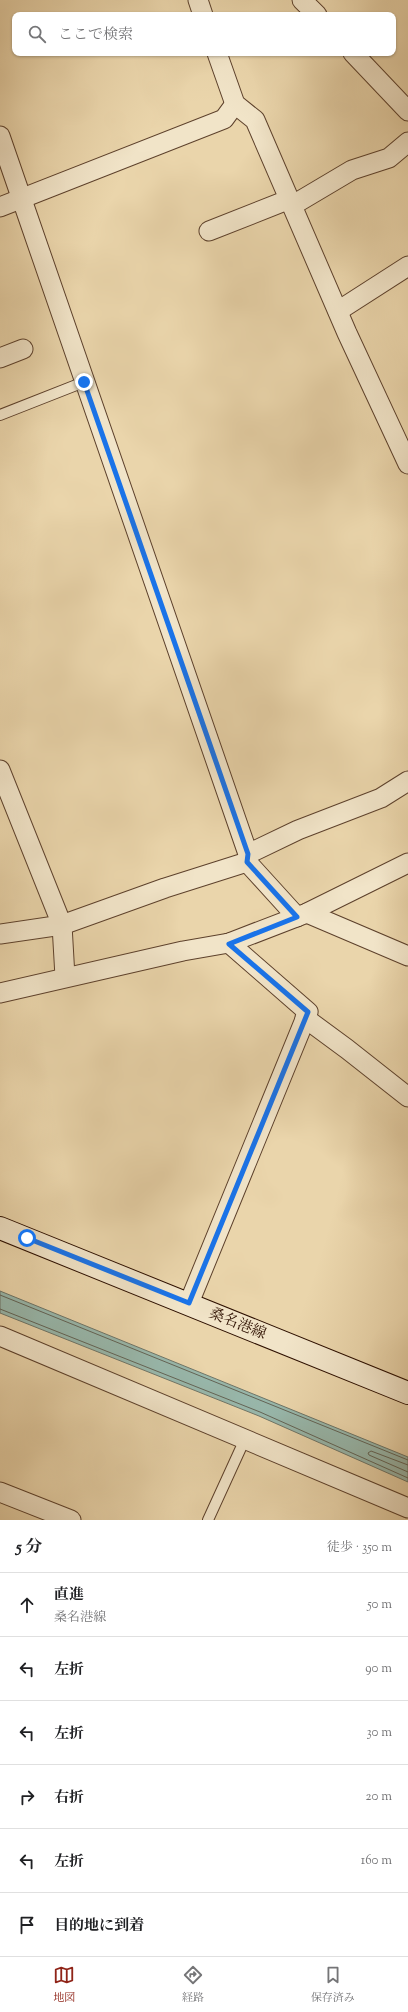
<!DOCTYPE html>
<html lang="ja">
<head>
<meta charset="utf-8">
<style>
	:root { --surface:#fff; --page:#f6f6f6; --text:#202124; --muted:#757577; --line:#e0e0e0; --accent:#8f2418 }
	body { margin:0; font-family:"Sorts Mill Goudy","Noto Serif JP",serif; background:var(--page); color:var(--text) }
	.stop { position:absolute; width:12px; height:12px; margin:-9px; border:3px solid #1a73e8; border-radius:50%; background:#fff }
	.stop.end { background:#1a73e8; border-color:#fff; box-shadow:0 1px 4px #0008 }
	.list { margin:0; padding:0; list-style:none }
	h2 { display:flex; justify-content:space-between; align-items:center; height:52px; margin:0; padding:0 16px; font-size:17px }
	h2 small { font-size:13px; font-weight:400; color:var(--muted) }
	.list li { display:grid; grid-template-columns:26px 1fr auto; gap:12px; align-items:center; box-sizing:border-box; height:64px; padding:0 16px; border-top:1px solid var(--line) }
	.list b { display:block; font-size:15px; white-space:nowrap }
	.list p { margin:0; font-size:13px; white-space:nowrap; color:var(--muted) }
	.list em { font-size:13px; font-style:normal; color:var(--muted) }
	.icon { flex:none; width:22px; height:22px; fill:none; stroke:currentColor; stroke-width:2; stroke-linecap:round; stroke-linejoin:round }
	.map { position:relative; flex:none; width:408px; height:1520px; overflow:hidden }
	.search { position:absolute; background:var(--surface); box-shadow:0 1px 3px #0004; left:12px; right:12px; top:12px; height:44px; display:flex; align-items:center; gap:10px; box-sizing:border-box; padding:0 14px; border-radius:8px; color:var(--muted); font-size:15px }
	.sheet { height:436px; background:var(--surface) }
	nav { display:flex; justify-content:space-around; align-items:center; box-sizing:border-box; height:56px; border-top:1px solid var(--line); background:var(--surface); font-size:11px; color:var(--muted) }
	nav a { display:grid; justify-items:center; gap:2px }
	nav .on { color:var(--accent) }
	.map>svg:first-child { display:block }
	.water { fill:#98b8ac; stroke:#6e7568 }
	.lines { fill:none; stroke-linecap:round; stroke-linejoin:round }
	.shore { stroke:#636456; stroke-width:1 }
	.lane-casing { stroke:#5d412c; stroke-width:12 }
	.street-casing { stroke:#5d412c; stroke-width:21 }
	.secondary-casing { stroke:#2e1001; stroke-width:24 }
	.lane { stroke:#f1e4c8; stroke-width:10 }
	.street { stroke:#f1e4c8; stroke-width:19 }
	.secondary { stroke:#f1e4c8; stroke-width:22 }
	.route { stroke:#1a73e8; stroke-width:5 }
	.labels { text-anchor:middle; stroke-width:3; stroke-linejoin:round; paint-order:stroke }
	.street-label { font-size:15px; fill:#2e1001; stroke:#f1e4c8 }
</style>
</head>
<body>
<div class="map">
<svg width="408" height="1520" viewBox="0 0 408 1520">
	<rect width="100%" height="100%" fill="#ead5ab"/>
	<filter id="stains"><feTurbulence type="fractalNoise" baseFrequency=".005" numOctaves="4"/><feColorMatrix values="0 0 0 0 .2 0 0 0 0 .09 0 0 0 0 .02 0 0 0 .5 -.17"/></filter>
	<radialGradient id="worn" r=".72"><stop offset=".6" stop-color="#630" stop-opacity="0"/><stop offset="1" stop-color="#630" stop-opacity=".3"/></radialGradient>
	<polygon class="water" points="0,1291 408,1457 408,1482 259,1416 0,1313"/>
	<g class="lines">
		<g class="shore">
			<polyline points="0,1295 408,1460"/>
			<polyline points="0,1309 260,1412 408,1478"/>
			<polyline points="408,1465 371,1451 368,1453 369,1455 408,1472"/>
		</g>
		<g class="lane-casing">
			<g id="lane">
				<polyline points="0,415 84,382"/>
				<polyline points="208,1520 245,1439"/>
			</g>
		</g>
		<g class="street-casing">
			<g id="street">
				<polyline points="198,0 203,15"/>
				<polyline points="302,0 317,15"/>
				<polyline points="217,53 235,104 255,120 347,333 408,464"/>
				<polyline points="353,53 408,111"/>
				<polyline points="0,136 248,854 247,862 165,888 62,925 0,934"/>
				<polyline points="293,205 352,170 389,158 408,142"/>
				<polyline points="0,207 224,119 235,104"/>
				<polyline points="209,231 290,199"/>
				<polyline points="338,311 408,266"/>
				<polyline points="0,358 23,349"/>
				<polyline points="0,770 62,925 65,977"/>
				<polyline points="248,854 298,830 381,798 408,781"/>
				<polyline points="247,862 297,917"/>
				<polyline points="307,913 408,956"/>
				<polyline points="0,993 183,951 229,943 307,913 408,863"/>
				<polyline points="305,1018 347,1049 408,1097"/>
				<polyline points="189,1303 308,1012 229,943"/>
				<polyline points="0,1336 408,1508"/>
				<polyline points="0,1492 71,1520"/>
			</g>
		</g>
		<g class="secondary-casing">
			<polyline id="secondary" points="0,1228 408,1393"/>
		</g>
		<use href="#lane" class="lane"/>
		<use href="#street" class="street"/>
		<use href="#secondary" class="secondary"/>
	</g>
	<g class="lines">
		<polyline class="route" points="27,1238 189,1303 308,1012 229,944 297,917 247,862 248,854 84,382"/>
	</g>
	<g class="labels">
		<g class="street-label">
			<text transform="translate(238 1323) rotate(22)" y="5">桑名港線</text>
		</g>
	</g>
	<rect width="100%" height="100%" filter="url(#stains)"/>
	<rect width="100%" height="100%" fill="url(#worn)"/>
</svg>
<div class="stop" style="left:27px;top:1238px"></div>
<div class="stop end" style="left:84px;top:382px"></div>
<div class="search"><svg class="icon" aria-label="search" viewBox="0 0 24 24"><circle cx="10" cy="10" r="6"/><path d="M15 15l6 6"/></svg>ここで検索</div>
</div>
<section class="sheet">
<h2>5 分<small>徒歩 · 350 m</small></h2>
<ul class="list">
<li><svg class="icon" aria-label="ahead" viewBox="0 0 24 24"><path d="M12 20V5M6 11l6-6 6 6"/></svg><div><b>直進</b><p>桑名港線</p></div><em>50 m</em></li>
<li><svg class="icon" aria-label="left" viewBox="0 0 24 24"><path d="M17 20v-9H6M10 6l-5 5 5 5"/></svg><div><b>左折</b></div><em>90 m</em></li>
<li><svg class="icon" aria-label="left" viewBox="0 0 24 24"><path d="M17 20v-9H6M10 6l-5 5 5 5"/></svg><div><b>左折</b></div><em>30 m</em></li>
<li><svg class="icon" aria-label="right" viewBox="0 0 24 24"><path d="M7 20v-9h11M14 6l5 5-5 5"/></svg><div><b>右折</b></div><em>20 m</em></li>
<li><svg class="icon" aria-label="left" viewBox="0 0 24 24"><path d="M17 20v-9H6M10 6l-5 5 5 5"/></svg><div><b>左折</b></div><em>160 m</em></li>
<li><svg class="icon" aria-label="arrive" viewBox="0 0 24 24"><path d="M6 21V4h12l-3 4 3 4H6"/></svg><div><b>目的地に到着</b></div></li>
</ul>
</section>
<nav>
<a class="on"><svg class="icon" aria-label="map" viewBox="0 0 24 24"><path d="M3 6l6-2 6 2 6-2v14l-6 2-6-2-6 2zM9 4v14M15 6v14"/></svg>地図</a>
<a><svg class="icon" aria-label="directions" viewBox="0 0 24 24"><path d="M12 3l9 9-9 9-9-9zM9 14v-3h6M13 9l2 2-2 2"/></svg>経路</a>
<a><svg class="icon" aria-label="saved" viewBox="0 0 24 24"><path d="M7 4h10v16l-5-4-5 4z"/></svg>保存済み</a>
</nav>
</body>
</html>
